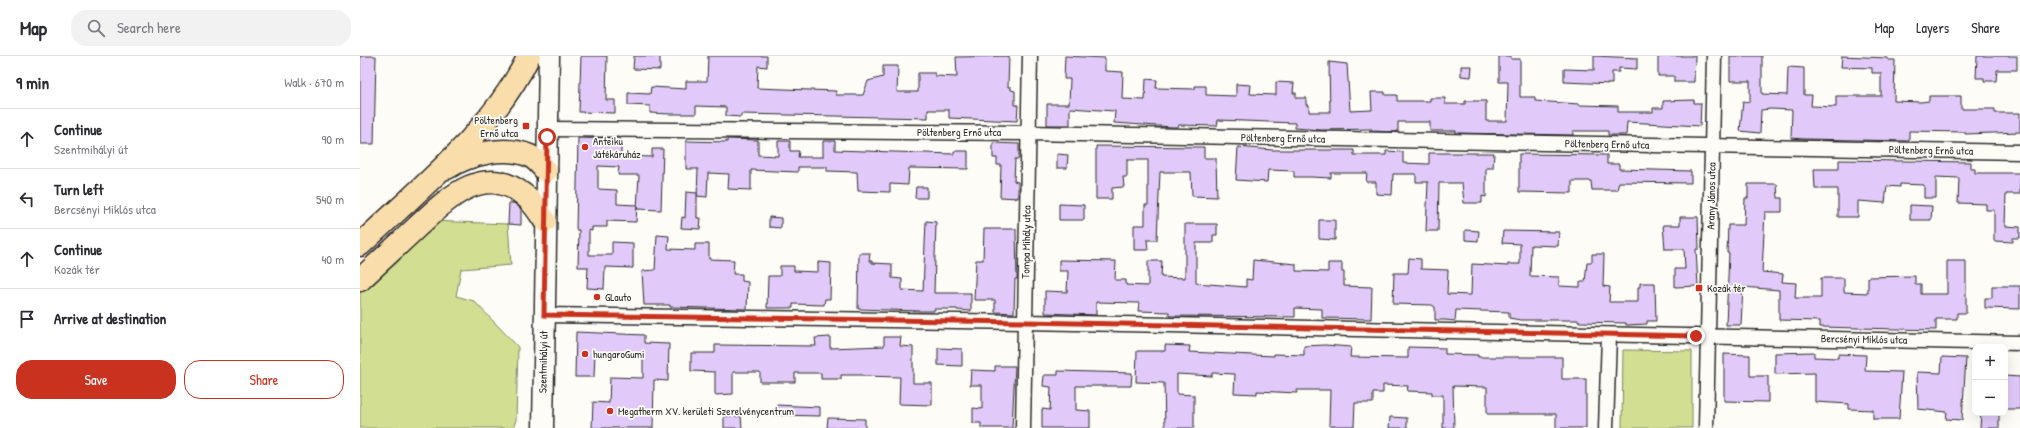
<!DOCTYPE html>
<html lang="en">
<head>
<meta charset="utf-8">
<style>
	:root { --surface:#fff; --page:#f2f2f3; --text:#2b2b33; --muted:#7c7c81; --line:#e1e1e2; --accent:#c8321e }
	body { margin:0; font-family:"Patrick Hand",sans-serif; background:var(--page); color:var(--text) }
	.controls { position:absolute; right:12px; bottom:12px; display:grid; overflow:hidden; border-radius:8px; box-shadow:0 4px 16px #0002 }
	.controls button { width:36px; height:36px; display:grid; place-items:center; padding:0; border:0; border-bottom:1px solid var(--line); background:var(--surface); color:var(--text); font:20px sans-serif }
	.stop { position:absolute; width:12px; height:12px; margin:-9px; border:3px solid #c8321e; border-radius:50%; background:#fff }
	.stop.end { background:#c8321e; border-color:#fff; box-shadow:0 1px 4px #0008 }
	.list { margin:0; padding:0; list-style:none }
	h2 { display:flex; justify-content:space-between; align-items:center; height:52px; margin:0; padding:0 16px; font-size:17px }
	h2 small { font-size:13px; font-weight:400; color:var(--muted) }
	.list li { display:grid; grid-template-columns:26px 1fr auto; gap:12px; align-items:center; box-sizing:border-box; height:60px; padding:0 16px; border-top:1px solid var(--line) }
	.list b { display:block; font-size:15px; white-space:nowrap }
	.list p { margin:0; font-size:13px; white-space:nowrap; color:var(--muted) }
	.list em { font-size:13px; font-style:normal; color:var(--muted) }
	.actions { display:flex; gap:8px; padding:12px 16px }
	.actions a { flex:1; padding:9px 0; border:1px solid var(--accent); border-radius:16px; text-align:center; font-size:14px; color:var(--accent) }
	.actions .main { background:var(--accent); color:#fff }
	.icon { flex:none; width:22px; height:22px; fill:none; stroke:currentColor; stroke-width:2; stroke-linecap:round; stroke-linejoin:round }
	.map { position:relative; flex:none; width:1660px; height:372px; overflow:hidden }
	header { display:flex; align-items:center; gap:24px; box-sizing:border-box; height:56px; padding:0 20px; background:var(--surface); border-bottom:1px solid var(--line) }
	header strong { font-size:19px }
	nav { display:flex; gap:22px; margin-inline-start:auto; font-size:14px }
	.search { width:280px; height:36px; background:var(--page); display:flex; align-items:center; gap:10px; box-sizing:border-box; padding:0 14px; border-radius:16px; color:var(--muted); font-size:15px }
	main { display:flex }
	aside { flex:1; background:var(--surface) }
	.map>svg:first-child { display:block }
	.green { fill:#d2df92; stroke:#7e855e }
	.building { fill:#e1cafa; stroke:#2b2b2b }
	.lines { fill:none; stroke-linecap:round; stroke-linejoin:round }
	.minor-casing { stroke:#2b2b2b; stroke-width:17 }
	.secondary-casing { stroke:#2b2b2b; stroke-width:23 }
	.primary-casing { stroke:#2b2b2b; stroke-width:25 }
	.motorway-casing { stroke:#2b2b2b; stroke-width:25 }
	.minor { stroke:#fdfcf7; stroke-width:14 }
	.secondary { stroke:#fdfcf7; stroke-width:20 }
	.primary { stroke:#f9deab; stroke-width:22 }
	.motorway { stroke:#f9deab; stroke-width:22 }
	.route { stroke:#c8321e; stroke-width:5 }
	.poi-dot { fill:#c8321e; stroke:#fdfcf7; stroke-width:1.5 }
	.labels { text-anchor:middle; stroke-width:3.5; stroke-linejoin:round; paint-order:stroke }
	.poi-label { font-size:11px; fill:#2b2b2b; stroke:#fdfcf7; text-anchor:start }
	.street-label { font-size:11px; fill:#2b2b2b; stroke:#fdfcf7 }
</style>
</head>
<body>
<header>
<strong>Map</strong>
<div class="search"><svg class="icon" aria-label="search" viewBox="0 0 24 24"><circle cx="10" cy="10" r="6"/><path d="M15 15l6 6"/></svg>Search here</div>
<nav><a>Map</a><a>Layers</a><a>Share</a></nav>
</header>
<main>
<aside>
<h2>9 min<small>Walk · 670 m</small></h2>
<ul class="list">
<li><svg class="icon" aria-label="ahead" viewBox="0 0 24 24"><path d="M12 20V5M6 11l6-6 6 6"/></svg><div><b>Continue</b><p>Szentmihályi út</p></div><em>90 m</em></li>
<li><svg class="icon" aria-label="left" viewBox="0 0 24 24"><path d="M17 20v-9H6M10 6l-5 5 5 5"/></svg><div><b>Turn left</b><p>Bercsényi Miklós utca</p></div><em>540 m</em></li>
<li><svg class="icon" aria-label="ahead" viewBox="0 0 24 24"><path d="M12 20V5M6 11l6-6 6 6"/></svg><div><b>Continue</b><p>Kozák tér</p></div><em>40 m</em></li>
<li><svg class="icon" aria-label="arrive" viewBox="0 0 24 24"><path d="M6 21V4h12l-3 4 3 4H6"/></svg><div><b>Arrive at destination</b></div></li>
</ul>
<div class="actions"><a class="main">Save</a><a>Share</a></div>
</aside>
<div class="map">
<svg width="1660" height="372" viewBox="0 0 1660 372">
	<rect width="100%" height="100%" fill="#fdfcf7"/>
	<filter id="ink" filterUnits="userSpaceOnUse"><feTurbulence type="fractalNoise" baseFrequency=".025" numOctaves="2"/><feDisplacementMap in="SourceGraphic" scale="8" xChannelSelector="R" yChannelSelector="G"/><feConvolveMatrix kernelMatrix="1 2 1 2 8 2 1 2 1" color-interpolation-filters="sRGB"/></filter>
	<g filter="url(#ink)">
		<g class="green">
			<polygon points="69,165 148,168 151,209 101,213 96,240 114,245 158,291 156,364 153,372 0,372 0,234"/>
			<polygon points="1263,294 1332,295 1332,372 1262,372"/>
		</g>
		<g class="building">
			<polygon points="0,0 16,0 14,88 0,88"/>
			<polygon points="221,0 247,0 246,44 255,44 255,57 219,56"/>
			<polygon points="274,0 300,0 300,14 273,13"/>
			<polygon points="348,0 407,0 407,11 398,10 397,32 476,35 476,39 503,39 508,25 523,21 523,10 538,10 537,36 558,36 558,17 575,17 575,20 597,21 596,1 649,0 648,31 651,31 651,34 655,35 655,49 658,49 657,65 589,62 589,54 568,54 568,62 381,58 381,61 366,60 366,51 336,50 336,58 310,58 290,57 290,50 268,49 268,37 290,38 291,31 326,33 326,25 347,25"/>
			<polygon points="705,0 745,2 745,15 763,16 762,43 785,44 786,23 797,24 796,32 835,33 835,30 846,30 846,39 876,40 876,28 891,29 890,38 916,39 916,26 934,27 933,37 936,37 936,42 946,42 946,49 949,49 949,56 970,56 969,6 987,8 990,55 1012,54 1011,36 1025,36 1025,39 1037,39 1037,45 1070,45 1070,42 1085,42 1085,48 1105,48 1105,45 1126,45 1126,65 1147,65 1148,26 1139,26 1139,0 1151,0 1151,3 1160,3 1160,41 1175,41 1175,45 1219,48 1219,49 1258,50 1258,56 1293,56 1293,52 1303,52 1303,45 1334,44 1334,47 1341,47 1340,70 1267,66 1266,79 1248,79 1248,75 1213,75 1213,79 1096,77 1096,75 1070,75 1070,66 1038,66 1038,75 1035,76 1012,75 1012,73 961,74 935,72 935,67 858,64 857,70 819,69 818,71 813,71 754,67 755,55 710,52 710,69 687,69 687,48 709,48 710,23 704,23"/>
			<polygon points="1234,0 1277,2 1277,13 1259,12 1259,16 1252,16 1252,28 1204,26 1204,13 1234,14"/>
			<polygon points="1312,0 1335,0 1334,26 1314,26 1314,20 1298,20 1298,1"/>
			<polygon points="1370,0 1402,0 1402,38 1427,39 1428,11 1444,12 1444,39 1452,39 1451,50 1476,51 1476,40 1521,40 1521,17 1512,17 1512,12 1481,11 1482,0 1528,2 1528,4 1535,4 1534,45 1561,46 1569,45 1569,40 1601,40 1601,53 1635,53 1635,57 1660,57 1660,76 1605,78 1605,76 1549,75 1549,85 1444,83 1431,82 1432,54 1411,53 1401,54 1400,77 1380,75 1383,45 1390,46 1390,25 1370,25"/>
			<polygon points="1617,0 1657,0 1657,14 1637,14 1636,25 1624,25 1624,22 1616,22"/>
			<polygon points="1101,10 1112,10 1111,21 1101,20"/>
			<polygon points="218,82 261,83 261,100 292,101 292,93 303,93 301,154 277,153 279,119 258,119 259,111 238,110 238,133 257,134 257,148 277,149 276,166 247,165 247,171 232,171 232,175 229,174 229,199 252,199 252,186 273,187 273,212 245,211 244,233 227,232 228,211 218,211 219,174 216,174"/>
			<polygon points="367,83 398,84 398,99 418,100 418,85 430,85 430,95 439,95 438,101 463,101 463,85 475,85 475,94 594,98 594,95 608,95 608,113 549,112 548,129 530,128 530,136 498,135 497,116 467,115 467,111 438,111 438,116 391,114 391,134 368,133 369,118 348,117 347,141 337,140 338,113 326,113 326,85 367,86"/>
			<polygon points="633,87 659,88 659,103 655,103 654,125 658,126 658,142 640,141 641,109 637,109 637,102 633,102"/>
			<polygon points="736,90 844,91 844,102 856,102 857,141 832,140 831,116 800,116 797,184 787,184 788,194 774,194 774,169 785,169 785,149 788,149 788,104 767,104 767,121 763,121 764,131 752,132 752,143 736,143"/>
			<polygon points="878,91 913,94 994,94 994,99 1026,99 1026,95 1043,96 1043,107 1069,108 1069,97 1134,97 1133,112 1126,112 1126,141 1122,140 1122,147 1104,147 1102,127 1079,127 1078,175 1066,175 1068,126 1056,126 1056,118 1033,118 1032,139 1016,138 1016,126 1006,126 1007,117 971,117 971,122 951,121 934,121 934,115 908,114 907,126 876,124"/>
			<polygon points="697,98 708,99 707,112 697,112"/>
			<polygon points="1159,98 1247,99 1247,108 1259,108 1259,113 1331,115 1331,127 1259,126 1257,134 1232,134 1231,125 1212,125 1212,137 1159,136"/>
			<polygon points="1479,104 1611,106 1611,113 1615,113 1615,117 1660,117 1660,138 1646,138 1645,170 1660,171 1660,182 1653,182 1653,186 1634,185 1634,154 1626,154 1626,148 1598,147 1599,122 1576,121 1576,142 1564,142 1564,129 1540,128 1540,131 1527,130 1525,147 1498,145 1498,161 1478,161 1478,133 1455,133 1454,113 1479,113"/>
			<polygon points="1388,128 1417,128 1418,142 1422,142 1422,156 1405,156 1402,216 1423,218 1422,226 1436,227 1435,242 1461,242 1461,222 1484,222 1484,236 1508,237 1508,221 1555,220 1555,228 1561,228 1561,238 1587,238 1587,205 1606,205 1606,257 1597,257 1597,263 1576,263 1576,274 1460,271 1460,265 1419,264 1419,234 1383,231 1381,269 1366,269 1369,197 1367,197 1368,169 1384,169 1385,142 1388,142"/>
			<polygon points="556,131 567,131 567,142 555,142"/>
			<polygon points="326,136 337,137 337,162 341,162 340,173 321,172 322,161 325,162"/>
			<polygon points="149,147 154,147 161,153 161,169 148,168"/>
			<polygon points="699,148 724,149 724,164 699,164"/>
			<polygon points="1550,149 1572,150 1571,164 1550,164"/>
			<polygon points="409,161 421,162 421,172 409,171"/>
			<polygon points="1320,161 1338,161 1339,193 1336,193 1338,230 1315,231 1315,213 1325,213 1324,193 1305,193 1303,169 1320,169"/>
			<polygon points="959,164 975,164 975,184 959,183"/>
			<polygon points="566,165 576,166 574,237 611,237 611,255 597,254 597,253 574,253 574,255 560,255 498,253 499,197 510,197 509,205 512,205 512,207 532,208 532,222 542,223 542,234 563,235"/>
			<polygon points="825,168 857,168 857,179 853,179 853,187 836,187 836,227 886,231 886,223 892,224 893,204 936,208 936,215 968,216 968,207 982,207 982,216 984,216 984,230 1012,231 1011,263 962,262 962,253 935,252 935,261 809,260 809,256 778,255 779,247 736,246 736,259 685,257 685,235 707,236 708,215 699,215 699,204 756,205 755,224 766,224 766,229 788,230 788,205 802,205 801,221 825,222"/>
			<polygon points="624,173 656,173 657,223 655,223 654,257 635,256 635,244 614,244 616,204 623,204"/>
			<polygon points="1105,174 1119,175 1118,185 1105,184"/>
			<polygon points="1143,175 1199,176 1198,190 1171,189 1170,220 1199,221 1199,230 1220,231 1220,226 1225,226 1227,206 1232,206 1232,198 1244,198 1243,230 1250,231 1249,246 1278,246 1278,231 1280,231 1280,227 1295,227 1296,265 1287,265 1287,268 1266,269 1266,267 1219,266 1219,264 1161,264 1149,262 1149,256 1096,254 1095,265 1085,264 1075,264 1075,251 1072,249 1033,248 1034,217 1048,217 1049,202 1061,203 1061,213 1088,214 1087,238 1111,239 1112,208 1148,210 1148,208 1160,208 1160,188 1142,187"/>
			<polygon points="297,179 309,180 308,193 335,194 335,188 349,188 349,203 374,204 373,218 382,218 382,225 388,226 387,253 310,251 310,249 284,249 282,215 295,214"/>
			<polygon points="458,206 471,207 470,243 465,243 464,249 433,248 433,252 407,252 408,220 420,220 420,210 434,210 434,215 458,216"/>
			<polygon points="1632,230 1660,230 1660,253 1625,252 1625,242 1632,242"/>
			<polygon points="216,276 284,279 284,287 309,288 308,325 294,324 293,372 232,372 233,346 249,347 250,321 283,322 283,298 235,297 234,321 215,321"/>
			<polygon points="470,281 470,292 524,290 524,281 541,281 540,290 553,291 553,327 572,327 572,349 539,348 540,321 503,320 503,319 481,319 481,323 461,323 461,317 435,317 435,326 400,326 400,316 373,316 373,338 355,339 355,316 331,315 331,297 355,297 355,289 456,290 455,282"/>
			<polygon points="805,289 830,290 829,296 914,300 914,298 944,299 944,290 965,289 991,291 990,301 1048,302 1048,291 1085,292 1085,298 1118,299 1118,301 1202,301 1202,323 1226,323 1226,372 1196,372 1196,358 1127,358 1127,331 1093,330 1094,372 1083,372 1083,339 1072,339 1072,336 1047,335 1048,330 1023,329 1023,337 1013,337 1013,347 995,347 994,370 969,370 970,334 937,334 937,337 897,335 897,338 874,337 875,318 852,317 852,320 817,318 817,338 834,339 834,372 805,372 804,327 776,326 777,295 805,295"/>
			<polygon points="578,292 602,293 602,310 578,309"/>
			<polygon points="1454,296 1454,301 1478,302 1478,298 1506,299 1505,315 1542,316 1539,363 1513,363 1513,354 1489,353 1489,348 1455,346 1455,317 1415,318 1415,297"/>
			<polygon points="1364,298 1390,299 1390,320 1408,320 1408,346 1364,345"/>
			<polygon points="1582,301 1606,302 1602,364 1586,363 1587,356 1558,353 1557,316 1581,317"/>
			<polygon points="635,310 655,310 652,372 621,372 621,367 613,367 613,352 622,353 622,329 610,329 611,314 635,315"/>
			<polygon points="698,315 772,317 771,330 716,330 716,354 730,355 730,372 682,372 682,353 690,354 691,331 683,330 684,319 698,319"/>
			<polygon points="1645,320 1660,321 1660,353 1645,353"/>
			<polygon points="416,349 460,351 460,360 415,359"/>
			<polygon points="1621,357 1639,357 1639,372 1620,372"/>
			<polygon points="364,360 381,360 382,372 364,372"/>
			<polygon points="1030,361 1047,362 1047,372 1029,372"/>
			<polygon points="468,362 505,363 505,372 467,372"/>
		</g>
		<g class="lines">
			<g class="minor-casing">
				<g id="minor">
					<polyline points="187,73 667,77 1660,96"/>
					<polyline points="184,259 666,266 1660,287"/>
					<polyline points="663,372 670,0"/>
					<polyline points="1246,372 1249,279"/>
					<polyline points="1346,372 1354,0"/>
				</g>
			</g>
			<g class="secondary-casing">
				<polyline id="secondary" points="183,372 189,0"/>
			</g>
			<g class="primary-casing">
				<path id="primary" d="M 0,224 C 19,206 39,188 58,170 C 87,143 124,106 164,139 C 173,146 179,156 185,165"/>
			</g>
			<g class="motorway-casing">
				<g id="motorway">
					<path d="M 87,112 C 109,98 145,89 170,100 C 176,103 181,109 186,115"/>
					<path d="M 0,189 C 61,131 131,77 169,0"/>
				</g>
			</g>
			<use href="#minor" class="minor"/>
			<use href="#secondary" class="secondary"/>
			<use href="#primary" class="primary"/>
			<use href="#motorway" class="motorway"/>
		</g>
	</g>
	<g class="lines" filter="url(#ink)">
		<polyline class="route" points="187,81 184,259 666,266 1336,280"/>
	</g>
	<g class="poi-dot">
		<rect x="162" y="66" width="8" height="8" rx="2"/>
		<circle cx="225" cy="91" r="4"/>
		<rect x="1335" y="228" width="8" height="8" rx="2"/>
		<circle cx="237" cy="241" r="4"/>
		<circle cx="225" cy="298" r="4"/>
		<circle cx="250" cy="355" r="4"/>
	</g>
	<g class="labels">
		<g class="poi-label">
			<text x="158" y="68" text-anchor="end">Pöltenberg<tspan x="158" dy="13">Ernő utca</tspan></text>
			<text x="233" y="89">Anteiku<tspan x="233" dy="13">Játékáruház</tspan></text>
			<text x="1347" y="236">Kozák tér</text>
			<text x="245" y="245">GLauto</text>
			<text x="233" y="302">hungaroGumi</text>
			<text x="258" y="359">Megatherm XV. kerületi Szerelvénycentrum</text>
		</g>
		<g class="street-label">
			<text x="599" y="80">Pöltenberg Ernő utca</text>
			<text transform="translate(923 82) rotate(1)" y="4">Pöltenberg Ernő utca</text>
			<text transform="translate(1247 88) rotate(1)" y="4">Pöltenberg Ernő utca</text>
			<text transform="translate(1571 94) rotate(1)" y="4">Pöltenberg Ernő utca</text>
			<text transform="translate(1351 140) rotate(-89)" y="4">Arany János utca</text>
			<text transform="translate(666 186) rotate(-89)" y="4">Tompa Mihály utca</text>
			<text transform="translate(1504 283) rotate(1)" y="4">Bercsényi Miklós utca</text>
			<text transform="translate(183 306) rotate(-89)" y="4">Szentmihályi út</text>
		</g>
	</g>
</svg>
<div class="controls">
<button>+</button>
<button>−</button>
</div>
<div class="stop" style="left:187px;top:81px"></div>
<div class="stop end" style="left:1336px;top:280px"></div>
</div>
</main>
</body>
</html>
